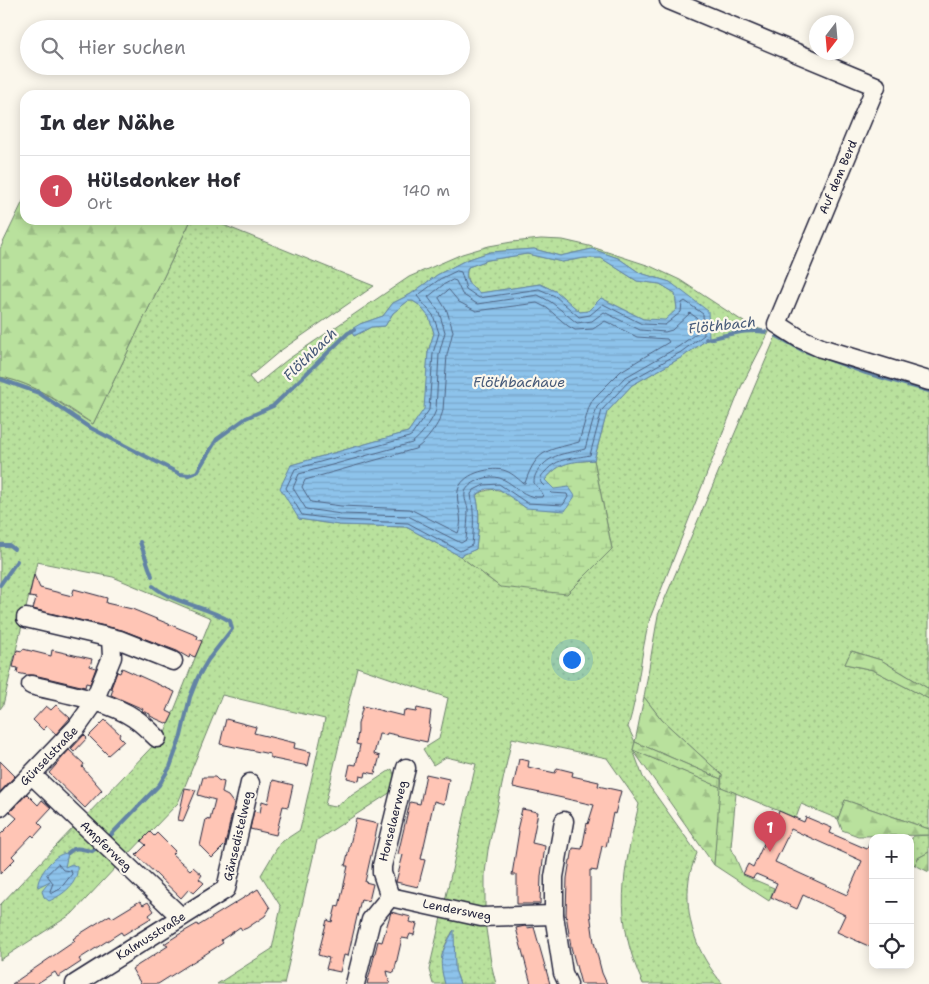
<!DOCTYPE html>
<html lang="de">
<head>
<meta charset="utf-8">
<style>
	:root { --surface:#fff; --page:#f7f7f7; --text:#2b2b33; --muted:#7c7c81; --line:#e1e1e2; --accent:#d1495b }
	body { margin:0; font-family:"Shantell Sans",sans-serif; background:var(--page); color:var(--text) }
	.controls { position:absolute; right:15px; bottom:15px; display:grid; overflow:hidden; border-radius:10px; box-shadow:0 2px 12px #0003 }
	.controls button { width:45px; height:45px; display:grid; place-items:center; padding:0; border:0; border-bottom:1px solid var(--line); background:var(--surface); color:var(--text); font:25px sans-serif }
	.compass { position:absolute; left:809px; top:15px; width:45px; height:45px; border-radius:50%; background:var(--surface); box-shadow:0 2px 12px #0003; rotate:196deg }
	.you { position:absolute; left:571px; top:659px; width:18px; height:18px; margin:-12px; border:4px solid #fff; border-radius:50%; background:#1a73e8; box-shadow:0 0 0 8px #1a73e833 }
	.badge { display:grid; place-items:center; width:32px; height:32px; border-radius:50%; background:var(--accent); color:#fff; font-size:16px; font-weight:700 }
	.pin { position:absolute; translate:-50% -41px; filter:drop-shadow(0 1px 2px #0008) }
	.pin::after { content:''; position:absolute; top:26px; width:18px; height:15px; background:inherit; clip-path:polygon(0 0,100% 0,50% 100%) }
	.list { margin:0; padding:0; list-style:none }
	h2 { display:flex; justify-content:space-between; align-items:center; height:65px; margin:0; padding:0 20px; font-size:21px }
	h2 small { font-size:16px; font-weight:400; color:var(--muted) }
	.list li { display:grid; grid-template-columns:32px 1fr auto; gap:15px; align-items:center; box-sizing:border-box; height:70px; padding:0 20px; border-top:1px solid var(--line) }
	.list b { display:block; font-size:19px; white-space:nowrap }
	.list p { margin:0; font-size:16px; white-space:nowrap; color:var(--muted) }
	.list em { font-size:16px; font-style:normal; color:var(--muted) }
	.icon { flex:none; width:28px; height:28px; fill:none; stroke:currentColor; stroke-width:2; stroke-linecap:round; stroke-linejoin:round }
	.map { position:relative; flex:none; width:929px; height:984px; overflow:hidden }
	.search { position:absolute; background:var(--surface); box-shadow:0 2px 12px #0003; left:20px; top:20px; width:450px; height:55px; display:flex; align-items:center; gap:12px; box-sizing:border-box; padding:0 18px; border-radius:28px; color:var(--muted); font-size:19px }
	.panel { position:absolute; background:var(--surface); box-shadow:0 2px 12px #0003; left:20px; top:90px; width:450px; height:135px; border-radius:15px }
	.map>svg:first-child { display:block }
	.grass { fill:url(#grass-dots); stroke:#6e826c; fill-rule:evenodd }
	.forest { fill:url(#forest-firs); stroke:#6e826c }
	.wetland { fill:url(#wetland-marsh); stroke:#6e826c }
	.water { fill:url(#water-rules); stroke:#6283a5; fill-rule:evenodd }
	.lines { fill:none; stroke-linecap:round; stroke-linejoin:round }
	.shore { stroke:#4d6281; stroke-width:1 }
	.stream { stroke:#6283a5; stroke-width:4 }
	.building { fill:#ffc5b5; stroke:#22223b; fill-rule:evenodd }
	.minor-casing { stroke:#22223b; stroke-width:21 }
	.minor { stroke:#fbf7ec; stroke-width:18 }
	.labels { text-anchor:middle; stroke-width:4.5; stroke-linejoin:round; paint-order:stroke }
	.street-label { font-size:12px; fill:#22223b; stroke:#fbf7ec }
	.water-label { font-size:14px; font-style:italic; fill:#475a79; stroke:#fbf7ec }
</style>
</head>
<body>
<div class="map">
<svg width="929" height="984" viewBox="0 0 929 984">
	<defs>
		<pattern id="grass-dots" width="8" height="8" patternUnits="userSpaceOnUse" patternTransform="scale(1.25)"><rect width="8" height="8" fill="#b9e19d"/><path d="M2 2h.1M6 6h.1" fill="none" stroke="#9fc188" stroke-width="1.8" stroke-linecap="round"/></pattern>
		<pattern id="forest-firs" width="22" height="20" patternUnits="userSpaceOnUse" patternTransform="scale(1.25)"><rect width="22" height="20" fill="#b9e19d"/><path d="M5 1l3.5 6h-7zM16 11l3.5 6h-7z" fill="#9fc188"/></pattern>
		<pattern id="wetland-marsh" width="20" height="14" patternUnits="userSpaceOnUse" patternTransform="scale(1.25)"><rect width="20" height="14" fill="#b9e19d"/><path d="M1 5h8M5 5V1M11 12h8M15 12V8" fill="none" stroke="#9fc188"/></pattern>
		<pattern id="water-rules" width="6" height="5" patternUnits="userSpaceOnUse" patternTransform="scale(1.25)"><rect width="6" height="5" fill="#8dc3eb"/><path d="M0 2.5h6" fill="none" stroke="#79a7ca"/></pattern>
	</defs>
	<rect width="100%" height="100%" fill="#fbf7ec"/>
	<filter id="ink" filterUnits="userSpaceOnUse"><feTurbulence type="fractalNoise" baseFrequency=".02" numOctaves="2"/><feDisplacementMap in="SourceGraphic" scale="10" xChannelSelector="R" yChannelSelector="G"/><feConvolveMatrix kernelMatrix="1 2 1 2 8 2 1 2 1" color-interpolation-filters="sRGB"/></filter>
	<g filter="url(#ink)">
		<g class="grass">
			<path d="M 191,220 L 211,220 L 374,286 L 280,351 L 249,377 L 256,385 L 287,360 L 409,277 L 462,254 L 489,246 L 512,242 L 541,239 L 563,240 L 589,246 L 650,266 L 680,280 L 750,326 L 769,332 L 741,387 L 650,618 C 640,654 639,692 628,727 L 635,742 L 633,750 L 643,777 L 697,853 C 694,861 690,871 689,879 C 684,918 697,955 723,984 L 643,984 C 612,915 623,874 639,804 L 607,758 L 512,738 L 488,850 L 485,873 L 485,914 L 444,905 L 476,764 L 446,757 L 433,765 L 423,749 L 439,739 L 448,698 L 357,667 L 325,805 L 334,807 L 392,769 L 395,777 L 391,792 L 317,840 L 284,984 L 217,984 L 272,949 L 281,907 L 261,875 L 280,843 L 300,830 L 325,719 L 222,695 L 178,803 L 127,856 L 86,816 L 165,733 L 211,618 L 113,577 L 37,562 L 3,705 L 0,709 L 0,377 C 38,383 61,406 93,424 ZM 534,249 L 560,256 L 592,249 L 618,258 L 640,273 L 670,282 L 687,297 L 709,338 L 684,356 L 632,385 L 607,412 L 594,460 L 612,549 L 500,587 L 460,556 L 406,527 L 339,525 L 299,519 L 291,465 L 408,432 L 425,409 L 428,352 L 434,333 L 429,317 L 419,305 L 413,301 L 408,301 L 393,313 L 385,326 L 371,327 L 354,336 L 360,324 L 383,316 L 393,303 L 411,294 L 437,275 L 466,260 L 490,252 Z"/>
			<path d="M 527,254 L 562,262 L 584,258 L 601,258 L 637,281 L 660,284 L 675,293 L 677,309 L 665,321 L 643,319 L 601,298 L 588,311 L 580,312 L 557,292 L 540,284 L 480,293 C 470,286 464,280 468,267 L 488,260 Z"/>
			<polygon points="778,331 929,385 929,689 881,660 852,651 845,664 873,670 929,699 929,829 845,800 838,819 801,804 796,818 721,787 722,775 662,720 644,697 658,615"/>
			<path d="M 75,826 L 117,866 L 72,914 L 0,960 L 0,905 ZM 68,853 C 63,872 56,880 37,886 Z"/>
			<polygon points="929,835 929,852 918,858 915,865 910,863 910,843 913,836"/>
			<path d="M 442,913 L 485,922 L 491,963 L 496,984 L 460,984 L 455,970 L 453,931 C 440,952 439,960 445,984 L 433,984 L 429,970 Z"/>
		</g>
		<g class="forest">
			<path d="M 25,197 L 25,220 L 191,220 L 93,424 C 64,405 35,383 0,377 L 0,249 Z"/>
			<polygon points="851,651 881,660 929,689 929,699 873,670 845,664"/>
			<polygon points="644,697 662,720 722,775 721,779 635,742"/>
			<polygon points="633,750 721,787 714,865"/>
			<polygon points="845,800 929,829 929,835 858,836 842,830 838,819"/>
			<polygon points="929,852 929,872 915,865 918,858"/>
		</g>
		<g class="wetland">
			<path d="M 594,460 L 612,549 L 567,594 L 500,587 L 460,556 L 476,549 C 478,530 481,513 476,495 C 500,482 506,494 526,508 L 554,489 L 545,480 C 560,461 571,462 594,460 Z"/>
			<polygon points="635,742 721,779 721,787 736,793 731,847 743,875 774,888 769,901 714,865 720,787 633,750"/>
		</g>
		<g class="water">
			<path d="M 534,249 L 560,256 L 592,249 L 618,258 L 640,273 L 670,282 L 708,311 L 709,338 L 684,356 L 632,385 L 607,412 L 594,460 C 571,462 560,461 545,480 L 554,489 L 569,487 L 575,496 L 565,511 L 526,508 L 499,489 L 486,489 L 476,495 C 481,513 478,531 476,549 L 460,556 L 406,527 L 339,525 L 299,519 L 280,488 L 291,465 L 408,432 L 424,409 L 428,352 L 434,333 L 429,317 L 419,305 L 413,301 L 408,301 L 393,313 L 385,326 L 371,327 L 354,336 L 350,330 L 360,324 L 383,316 L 393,303 L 411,294 L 437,275 L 466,260 L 490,252 ZM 527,254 L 562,262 L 584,258 L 601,258 L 637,281 L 660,284 L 675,293 L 677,309 L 665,320 L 643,319 L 601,298 L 588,311 L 580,312 L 557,292 L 540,284 L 480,293 C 470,287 463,280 468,267 L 488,260 Z"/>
			<path d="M 68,853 L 65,867 L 72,864 L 77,867 C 79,883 63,895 49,901 L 44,897 L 42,891 L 50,881 L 38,887 C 36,878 52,858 60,855 C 62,854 65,853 68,853 Z"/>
			<path d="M 454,930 L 455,970 L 460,984 L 445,984 C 438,958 441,953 454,930 Z"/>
		</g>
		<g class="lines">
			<g class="shore">
				<path d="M 457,271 L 461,272 L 466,289 L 479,298 L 539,289 L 555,296 L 579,317 L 590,315 L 603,304 L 642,324 L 665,325 L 681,312 L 682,303 L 685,301 L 703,314 L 704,335 L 681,352 L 628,382 L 602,410 L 590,455 C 572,459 558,457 545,472 C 541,476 540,478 541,483 L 551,493 L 567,494 L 568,497 L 563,505 L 527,503 L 499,484 L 484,485 L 474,490 L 471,494 C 474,513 474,526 472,545 L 460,551 L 408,523 L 340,520 L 302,515 L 286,488 L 295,469 L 409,437 L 412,435 L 429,410 L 433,353 L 439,333 L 433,315 L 417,296 L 440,279 Z"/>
				<path d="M 453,280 L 456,281 L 462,294 L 477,304 L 538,295 L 551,302 L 577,323 L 592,321 L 604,312 L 640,330 L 665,332 L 672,330 L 690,313 L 697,318 L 698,332 L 678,347 L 624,378 L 597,407 L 585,449 C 567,454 554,452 540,468 C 536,473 534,476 534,483 L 543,494 L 542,497 C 514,500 509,464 475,482 C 470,485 466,488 465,493 C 464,499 467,504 468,509 C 468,519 467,530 466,540 L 461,543 L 408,516 L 341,514 L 306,509 L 293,488 L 299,474 L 412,443 C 421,436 433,420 436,410 L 439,354 L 445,332 L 439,312 L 428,297 L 443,285 Z"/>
				<path d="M 449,290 L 459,302 L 476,311 L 537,303 L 547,308 L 568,326 L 575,330 L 593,329 L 605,321 L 637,337 L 667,339 L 669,342 L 621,371 L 593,399 L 589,407 L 579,442 C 548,451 537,448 525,483 L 523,483 C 517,478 511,472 503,470 C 488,467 461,474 458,491 C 455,504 465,519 458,533 L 410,509 L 341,506 L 311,502 L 302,487 L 305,480 L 415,449 C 425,444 441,422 443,410 L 447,355 L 453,331 L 447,311 L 439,298 Z"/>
				<polygon points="58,864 63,870 71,871 72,874 60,889 51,894 50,891 53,883 47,875"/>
			</g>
			<g class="stream">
				<polyline points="777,336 802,350 818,356"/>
				<path d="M 706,339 C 726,336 746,328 766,332"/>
				<polyline points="825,358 866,373 929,391"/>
				<polyline points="0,379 39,393 87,426 180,474 189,475 197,472 217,439 246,418 273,406 348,333 354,330"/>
				<polyline points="140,542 152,576"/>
				<polyline points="0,545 9,545 14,549"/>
				<polyline points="0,585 17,561"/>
				<path d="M 107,839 L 159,785 L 170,767 L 181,736 L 190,697 L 198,677 L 208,660 L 232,629 L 230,621 C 206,606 175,604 153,586"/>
				<path d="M 68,853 C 76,845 82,850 92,851 L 100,846"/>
			</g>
		</g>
		<g class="building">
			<polygon points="34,575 40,588 72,596 74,589 107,598 106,603 132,609 198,636 197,639 202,641 195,657 190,655 189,658 177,651 122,630 33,609 36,598 29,597"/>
			<polygon points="23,649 51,656 52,650 92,659 90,666 96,668 90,684 86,683 85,687 34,675 27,675 17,673 18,668 13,667 17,650 22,651"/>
			<polygon points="122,668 175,692 167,711 173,714 168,724 150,716 150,714 142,711 143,709 111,695 113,689 111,688 117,672 120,673"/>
			<polygon points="56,705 70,718 56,734 47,726 43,730 33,720 46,706 51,710"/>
			<polygon points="363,706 403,716 404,710 416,712 417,708 431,711 429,727 430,727 427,742 387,733 386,735 379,734 374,754 380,756 375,774 366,772 365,777 360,776 359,781 347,778 350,764 356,765 360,745 356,744 358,732 358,724"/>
			<polygon points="226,719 256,727 254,733 295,743 294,748 311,752 308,766 274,759 270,757 270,754 220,744"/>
			<polygon points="105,720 120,734 119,736 124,741 108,755 89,736"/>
			<polygon points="84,735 87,738 74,752 71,749"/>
			<polygon points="69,750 84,764 82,767 102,790 85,808 49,773"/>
			<polygon points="519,759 529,761 528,767 555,773 557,768 573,772 572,776 599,782 598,786 621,791 615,814 613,813 606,847 602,846 597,871 590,870 590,912 594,942 602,973 607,984 581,984 571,947 566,914 567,878 570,860 571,860 573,848 582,849 587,823 588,824 594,805 513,787"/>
			<polygon points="0,761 15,776 0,792"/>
			<polygon points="426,774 449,779 444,804 434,801 421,859 425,860 418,887 396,882 403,855 398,854 410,802 420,804"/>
			<polygon points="203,777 215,777 218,780 224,782 222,793 228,796 234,804 225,845 212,858 200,846 206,819 210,820 215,800 198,795"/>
			<polygon points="273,780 293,785 288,807 283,806 276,835 250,829 254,811 260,813 262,801 268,803"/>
			<polygon points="185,788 196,790 183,821 178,820"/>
			<polygon points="27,794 38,805 42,800 51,808 38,822 43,827 34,837 32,835 12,856 15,859 0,874 0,835 17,818 10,812"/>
			<polygon points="522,809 538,812 532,843 545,846 541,876 540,904 517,904 517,875 512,875 519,831 517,830"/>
			<path d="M 779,811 L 804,822 L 806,817 L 832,828 L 830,833 L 867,849 L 873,836 L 873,948 L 837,932 L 845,915 L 803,895 L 797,909 L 771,897 L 777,883 L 756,874 L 753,878 L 743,874 L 748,864 L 753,867 ZM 791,829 L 862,861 L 847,895 L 775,862 Z"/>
			<polygon points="356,819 378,824 365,882 373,884 369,901 361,899 348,956 344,955 340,972 326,969 329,958 318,955 327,920 332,922 336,906 339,907 348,866 345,866"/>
			<polygon points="150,832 154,836 157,833 175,851 172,854 190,870 193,867 202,875 199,879 204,883 194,893 189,889 181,898 136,855 146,845 141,841"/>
			<polygon points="258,889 270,908 265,916 247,928 242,930 240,927 230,934 221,940 223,943 158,984 141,984 132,969 168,946 164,944 178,935 197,924 198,926"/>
			<polygon points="140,901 143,905 148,902 154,911 149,915 151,918 123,935 121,932 79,959 81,962 58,977 55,972 36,984 12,984 75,941 73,939 78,935 110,915 112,918"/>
			<polygon points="391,912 411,917 410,922 417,924 414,935 410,934 408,939 402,938 394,973 387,971 390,984 367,984 378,941 382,942"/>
			<polygon points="525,926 527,928 534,927 550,984 531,984 516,928"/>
		</g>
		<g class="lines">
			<g class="minor-casing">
				<g id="minor">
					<polyline points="669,0 876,86 777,324 799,338 821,348 929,381"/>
					<polyline points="26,618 120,640 173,661"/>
					<path d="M 31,685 C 62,693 107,700 134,718 C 142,723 150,731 157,738"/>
					<polyline points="32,775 181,917"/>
					<polyline points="0,807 77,727 92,706 112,657 111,638"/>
					<polyline points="564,821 554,877 554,915 563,973 568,984"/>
					<polyline points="390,897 481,917 554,915"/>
					<polyline points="75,984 226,889 250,783"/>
					<polyline points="355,984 371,920 390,897 382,873 382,866 406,768"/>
				</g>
			</g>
			<use href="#minor" class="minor"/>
		</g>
	</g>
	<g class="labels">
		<g class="street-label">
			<text transform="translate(838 177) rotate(-67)" y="4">Auf dem Berd</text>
			<text transform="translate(49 756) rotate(-46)" y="4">Günselstraße</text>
			<text transform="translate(393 821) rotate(-76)" y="4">Honselaerweg</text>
			<text transform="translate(238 836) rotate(-77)" y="4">Gänsedistelweg</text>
			<text transform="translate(106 846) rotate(44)" y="4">Ampferweg</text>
			<text transform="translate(457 910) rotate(11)" y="4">Lendersweg</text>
			<text transform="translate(151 936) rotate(-32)" y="4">Kalmusstraße</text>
		</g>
		<g class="water-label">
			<text transform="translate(722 325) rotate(-6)" y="5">Flöthbach</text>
			<text transform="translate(310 354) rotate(-44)" y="5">Flöthbach</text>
			<text x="519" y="387">Flöthbachaue</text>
		</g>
	</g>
</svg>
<div class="controls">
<button>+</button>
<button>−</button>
<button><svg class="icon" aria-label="locate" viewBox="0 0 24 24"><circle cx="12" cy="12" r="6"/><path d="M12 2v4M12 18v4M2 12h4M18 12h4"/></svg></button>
</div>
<svg class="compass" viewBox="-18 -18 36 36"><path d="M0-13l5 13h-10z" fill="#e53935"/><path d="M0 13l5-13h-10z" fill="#7c7c81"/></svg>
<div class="you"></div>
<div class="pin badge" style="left:770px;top:852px">1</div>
<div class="search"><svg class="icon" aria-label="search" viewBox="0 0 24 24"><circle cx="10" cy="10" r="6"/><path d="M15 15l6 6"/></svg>Hier suchen</div>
<section class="panel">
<h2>In der Nähe<small></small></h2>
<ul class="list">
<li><span class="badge">1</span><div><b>Hülsdonker Hof</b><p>Ort</p></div><em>140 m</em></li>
</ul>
</section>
</div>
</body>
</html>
